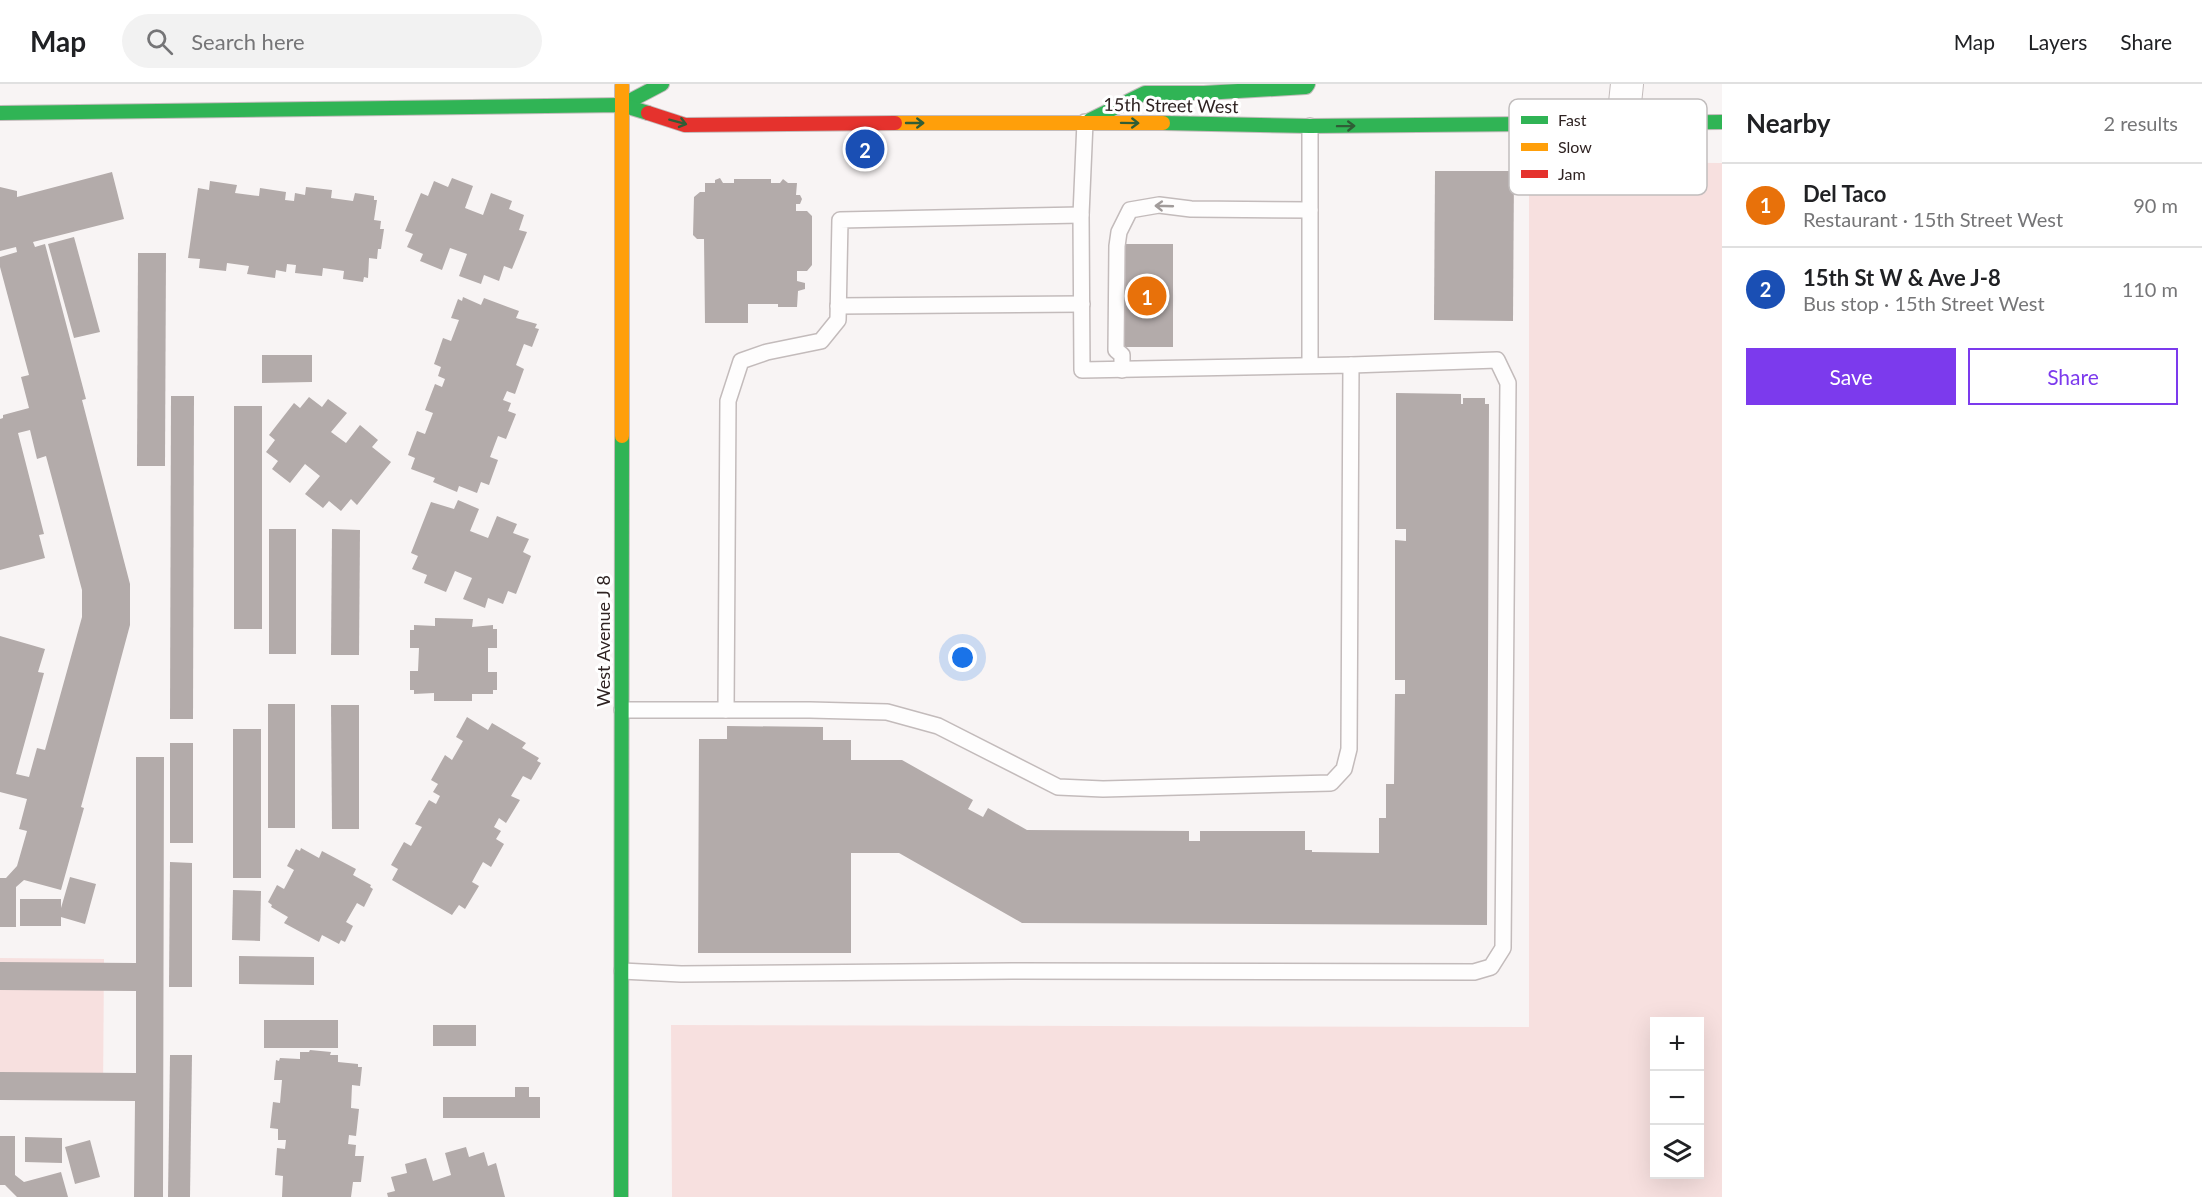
<!DOCTYPE html>
<html lang="en">
<head>
<meta charset="utf-8">
<style>
	:root { --surface:#fff; --page:#f2f2f2; --text:#202124; --muted:#757577; --line:#e0e0e0; --accent:#7c3aed }
	body { margin:0; font-family:Lato,sans-serif; background:var(--page); color:var(--text) }
	.controls { position:absolute; right:18px; bottom:18px; display:grid; overflow:hidden; border-radius:0px; box-shadow:0 6px 24px #0002 }
	.controls button { width:54px; height:54px; display:grid; place-items:center; padding:0; border:0; border-bottom:2px solid var(--line); background:var(--surface); color:var(--text); font:30px sans-serif }
	.you { position:absolute; left:963px; top:574px; width:21px; height:21px; margin:-15px; border:4px solid #fff; border-radius:50%; background:#1a73e8; box-shadow:0 0 0 9px #1a73e833 }
	.badge { display:grid; place-items:center; width:39px; height:39px; border-radius:50%; background:var(--accent); color:#fff; font-size:20px; font-weight:700 }
	.pin { position:absolute; translate:-50% -50%; border:3px solid #fff; box-shadow:0 2px 6px #0006 }
	.list { margin:0; padding:0; list-style:none }
	h2 { display:flex; justify-content:space-between; align-items:center; height:78px; margin:0; padding:0 24px; font-size:26px }
	h2 small { font-size:20px; font-weight:400; color:var(--muted) }
	.list li { display:grid; grid-template-columns:39px 1fr auto; gap:18px; align-items:center; box-sizing:border-box; height:84px; padding:0 24px; border-top:2px solid var(--line) }
	.list b { display:block; font-size:22px; white-space:nowrap }
	.list p { margin:0; font-size:20px; white-space:nowrap; color:var(--muted) }
	.list em { font-size:20px; font-style:normal; color:var(--muted) }
	.actions { display:flex; gap:12px; padding:18px 24px }
	.actions a { flex:1; padding:14px 0; border:2px solid var(--accent); border-radius:0px; text-align:center; font-size:21px; color:var(--accent) }
	.actions .main { background:var(--accent); color:#fff }
	.icon { flex:none; width:33px; height:33px; fill:none; stroke:currentColor; stroke-width:2; stroke-linecap:round; stroke-linejoin:round }
	.map { position:relative; flex:none; width:1722px; height:1113px; overflow:hidden }
	header { display:flex; align-items:center; gap:36px; box-sizing:border-box; height:84px; padding:0 30px; background:var(--surface); border-bottom:2px solid var(--line) }
	header strong { font-size:28px }
	nav { display:flex; gap:33px; margin-inline-start:auto; font-size:21px }
	.search { width:420px; height:54px; background:var(--page); display:flex; align-items:center; gap:15px; box-sizing:border-box; padding:0 21px; border-radius:33px; color:var(--muted); font-size:22px }
	main { display:flex }
	aside { flex:1; background:var(--surface) }
	.map>svg:first-child { display:block }
	.green { fill:#f7e0df; fill-rule:evenodd }
	.building { fill:#b3abaa }
	.lines { fill:none; stroke-linecap:round; stroke-linejoin:round }
	.lane-casing { stroke:#c3bbbb; stroke-width:18 }
	.street-casing { stroke:#c3bbbb; stroke-width:34 }
	.fast-casing { stroke:#c3bbbb; stroke-width:16 }
	.slow-casing { stroke:#c3bbbb; stroke-width:16 }
	.jam-casing { stroke:#c3bbbb; stroke-width:16 }
	.lane { stroke:#fefdfd; stroke-width:15 }
	.street { stroke:#fefdfd; stroke-width:32 }
	.fast { stroke:#30b455; stroke-width:14 }
	.slow { stroke:#ff9f0a; stroke-width:14 }
	.jam { stroke:#e5322d; stroke-width:14 }
	.oneway { stroke:#2f5d36 }
	.oneway2 { stroke:#a19b9a }
	.labels { text-anchor:middle; stroke-width:6; stroke-linejoin:round; paint-order:stroke }
	.street-label { font-size:18px; fill:#2f2322; stroke:#fff }
	.key { fill:#fff; stroke:#c1bdbd; stroke-width:1.5 }
	.key-label { font-size:16px; fill:#2f2322 }
</style>
</head>
<body>
<header>
<strong>Map</strong>
<div class="search"><svg class="icon" aria-label="search" viewBox="0 0 24 24"><circle cx="10" cy="10" r="6"/><path d="M15 15l6 6"/></svg>Search here</div>
<nav><a>Map</a><a>Layers</a><a>Share</a></nav>
</header>
<main>
<div class="map">
<svg width="1722" height="1113" viewBox="0 0 1722 1113">
	<rect width="100%" height="100%" fill="#f8f4f4"/>
	<g class="green">
		<path d="M 1529,78 L 1722,79 L 1722,1113 L 672,1113 L 671,941 L 1529,943 ZM 1654,938 L 1700,938 L 1700,1090 L 1654,1090 Z"/>
		<polygon points="0,874 104,875 103,1011 0,1011"/>
	</g>
	<g class="building">
		<polygon points="1435,87 1514,87 1513,237 1434,236"/>
		<polygon points="112,88 124,135 33,158 35,163 45,160 86,315 82,316 130,500 130,541 81,723 84,724 61,806 24,796 16,803 16,843 0,843 0,794 6,794 17,782 27,747 19,745 27,715 0,708 0,552 45,565 38,588 44,589 16,690 29,693 37,664 45,666 82,533 82,506 46,372 37,375 30,346 18,349 44,450 39,451 45,474 0,486 0,335 3,334 3,331 29,324 21,293 29,291 0,183 0,173 17,168 16,163 0,167 0,103 17,107 17,113"/>
		<polygon points="452,94 473,102 465,124 483,131 491,109 512,117 509,125 524,131 519,146 527,148 512,185 504,182 499,197 484,191 481,200 459,192 467,170 450,164 442,186 420,177 423,170 407,163 413,150 405,147 421,109 428,112 434,97 448,103"/>
		<polygon points="720,94 723,99 734,99 734,95 771,95 771,99 780,99 783,95 788,99 797,99 796,111 800,111 802,115 800,120 796,120 796,127 807,127 812,132 812,181 807,187 797,187 797,197 805,199 805,205 798,207 797,223 778,223 778,220 748,220 748,239 705,239 704,155 697,155 693,151 694,113 700,108 705,108 705,99 715,99 715,96"/>
		<polygon points="210,97 237,101 235,109 259,112 260,104 286,108 285,116 294,117 295,109 305,111 306,103 332,106 331,114 353,117 355,109 374,112 374,116 377,116 374,136 381,137 380,145 384,145 381,165 378,165 377,175 369,174 368,194 364,193 363,198 343,195 344,187 323,184 322,192 295,189 296,181 287,180 286,188 276,186 275,194 247,190 249,182 227,179 226,187 199,184 200,175 188,174 198,104 209,106"/>
		<polygon points="74,153 100,248 74,254 48,160"/>
		<rect x="1121" y="160" width="52" height="103"/>
		<polygon points="138,169 166,169 165,382 137,382"/>
		<polygon points="463,213 481,221 484,214 519,227 516,234 537,240 535,244 539,245 532,263 524,260 516,281 524,285 515,310 507,307 503,316 511,319 508,327 516,330 506,355 498,352 490,373 498,376 489,401 481,398 477,409 459,402 457,408 433,398 435,394 411,385 415,374 408,371 417,347 425,350 433,329 425,326 435,300 442,303 445,295 438,292 441,283 434,280 443,254 451,257 459,236 451,234 458,215 462,217"/>
		<polygon points="262,271 312,271 312,298 262,299"/>
		<polygon points="1396,309 1461,310 1461,320 1463,320 1463,314 1485,314 1485,320 1489,320 1487,841 1022,839 899,769 851,769 851,869 698,869 699,655 727,655 727,642 823,643 823,656 851,656 851,676 902,676 973,716 968,725 983,733 988,724 1027,746 1189,747 1189,757 1200,757 1200,747 1305,747 1305,766 1312,766 1312,768 1379,769 1379,734 1386,734 1386,700 1394,700 1395,610 1405,610 1405,596 1395,596 1395,456 1406,457 1406,445 1396,445"/>
		<polygon points="171,312 194,312 193,635 170,635"/>
		<polygon points="309,313 322,323 328,315 347,329 331,348 346,359 360,341 378,356 372,363 391,378 357,421 351,415 341,427 329,417 323,424 305,410 320,392 305,380 290,399 272,385 278,377 266,368 275,356 269,351 294,319 300,324"/>
		<rect x="234" y="322" width="28" height="223"/>
		<polygon points="458,416 479,425 470,447 488,454 497,432 517,440 513,449 529,455 523,468 531,472 516,510 508,507 503,520 488,514 485,524 463,515 472,494 455,487 446,508 424,499 427,491 412,485 418,472 411,469 431,418 454,425"/>
		<rect x="269" y="445" width="27" height="125"/>
		<polygon points="332,445 360,446 359,571 331,571"/>
		<polygon points="435,534 473,535 472,543 493,541 493,545 497,545 497,564 488,564 488,588 497,588 497,606 493,606 493,610 472,610 472,617 434,617 434,609 414,610 414,606 410,606 410,587 418,587 419,564 410,564 410,546 414,546 414,541 435,542"/>
		<rect x="268" y="620" width="27" height="124"/>
		<polygon points="331,621 359,621 359,745 332,745"/>
		<polygon points="467,633 488,646 492,639 526,659 522,664 539,674 537,677 541,679 531,696 523,692 511,712 520,716 506,739 499,734 494,743 501,747 496,755 504,760 491,783 483,778 472,798 479,802 465,825 459,821 452,831 392,796 398,785 391,781 404,758 411,762 422,743 415,740 429,716 436,720 440,712 433,708 438,700 431,696 445,671 452,676 463,657 456,653"/>
		<rect x="233" y="645" width="28" height="149"/>
		<rect x="170" y="659" width="23" height="100"/>
		<polygon points="136,673 164,673 163,1113 134,1113 135,1017 0,1016 0,988 136,989 136,907 0,906 0,878 136,879"/>
		<polygon points="301,764 319,774 322,767 356,785 353,791 371,801 370,803 373,805 364,823 357,819 346,838 353,842 345,858 341,856 339,860 322,851 319,858 284,839 288,833 271,823 272,821 268,818 277,801 284,805 294,786 287,782 296,765 300,767"/>
		<polygon points="170,778 192,779 192,903 169,903"/>
		<polygon points="70,793 96,800 85,840 61,833 61,842 20,842 20,815 61,815 61,824"/>
		<polygon points="233,806 261,807 260,857 232,856"/>
		<polygon points="239,872 314,873 314,901 239,900"/>
		<rect x="264" y="936" width="74" height="28"/>
		<rect x="433" y="941" width="43" height="21"/>
		<polygon points="310,966 331,968 330,971 338,971 338,978 358,980 358,983 362,983 360,1002 352,1001 351,1024 359,1025 356,1052 349,1051 348,1060 356,1061 355,1072 364,1072 361,1098 353,1098 351,1113 282,1113 283,1092 275,1091 277,1064 285,1065 286,1056 278,1056 278,1045 270,1044 273,1018 280,1019 282,996 274,996 276,976 279,977 280,974 300,975 300,968 309,968"/>
		<polygon points="170,971 192,971 190,1113 168,1113"/>
		<polygon points="515,1003 529,1003 529,1013 540,1013 540,1034 443,1034 443,1013 515,1013"/>
		<polygon points="0,1052 15,1052 15,1091 24,1098 61,1088 68,1113 17,1113 5,1101 0,1101"/>
		<polygon points="25,1053 62,1054 62,1079 25,1078"/>
		<polygon points="90,1056 100,1093 75,1100 65,1063"/>
		<polygon points="466,1063 469,1073 484,1068 488,1082 496,1079 505,1113 388,1113 387,1109 395,1107 391,1093 407,1089 405,1080 426,1074 433,1097 451,1091 445,1069"/>
	</g>
	<g class="lines">
		<g class="lane-casing">
			<g id="lane">
				<polyline points="1310,42 1310,281"/>
				<polyline points="838,222 1082,220"/>
				<polyline points="1122,286 1122,271 1116,266 1117,162 1119,148 1130,126 1159,121 1191,125 1310,126"/>
				<polyline points="622,626 810,626 887,628 938,642 1058,703 1103,705 1331,699 1344,685 1349,665 1351,281 1082,286 1081,131 1085,38"/>
				<polyline points="726,626 728,317 741,277 767,268 821,257 838,236 840,136 1081,131"/>
				<polyline points="622,887 681,890 1012,887 1474,888 1491,883 1503,864 1508,299 1497,276 1351,281"/>
			</g>
		</g>
		<g class="street-casing">
			<polyline id="street" points="1623,38 1627,0"/>
		</g>
		<g class="fast-casing">
			<g id="fast">
				<polyline points="622,21 662,0"/>
				<polyline points="0,29 622,21 648,29"/>
				<polyline points="1090,36 1145,9 1204,9 1306,3 1308,0"/>
				<polyline points="1163,39 1310,42 1722,38"/>
				<polyline points="621,1113 622,352"/>
			</g>
		</g>
		<g class="slow-casing">
			<g id="slow">
				<polyline points="895,39 1163,39"/>
				<polyline points="622,352 622,2"/>
			</g>
		</g>
		<g class="jam-casing">
			<polyline id="jam" points="648,29 685,41 895,39"/>
		</g>
		<use href="#lane" class="lane"/>
		<use href="#street" class="street"/>
		<use href="#fast" class="fast"/>
		<use href="#slow" class="slow"/>
		<use href="#jam" class="jam"/>
	</g>
	<defs><path id="oneway-shaft" d="M-6 0H5M1.5-3L5.5 0L1.5 3" fill="none" stroke-width="1.6" stroke-linecap="round" stroke-linejoin="round" transform="scale(1.5)"/></defs>
	<g class="oneway">
		<use href="#oneway-shaft" transform="translate(678 38) rotate(15)"/>
		<use href="#oneway-shaft" transform="translate(915 39)"/>
		<use href="#oneway-shaft" transform="translate(1130 39) rotate(1)"/>
		<use href="#oneway-shaft" transform="translate(1346 42) rotate(-1)"/>
	</g>
	<use class="oneway2" href="#oneway-shaft" transform="translate(1164 122) rotate(-178)"/>
	<g class="labels">
		<g class="street-label">
			<text transform="translate(1171 22) rotate(1)" y="6">15th Street West</text>
			<text transform="translate(604 557) rotate(-90)" y="6">West Avenue J 8</text>
		</g>
	</g>
	<rect x="1509" y="15" width="198" height="96" rx="9" class="key"/>
	<rect x="1521" y="32" width="27" height="8" fill="#30b455"/>
	<rect x="1521" y="59" width="27" height="8" fill="#ff9f0a"/>
	<rect x="1521" y="86" width="27" height="8" fill="#e5322d"/>
	<g class="key-label">
		<text x="1558" y="42">Fast</text>
		<text x="1558" y="69">Slow</text>
		<text x="1558" y="96">Jam</text>
	</g>
</svg>
<div class="controls">
<button>+</button>
<button>−</button>
<button><svg class="icon" aria-label="layers" viewBox="0 0 24 24"><path d="M12 4l9 5-9 5-9-5zM3 14l9 5 9-5"/></svg></button>
</div>
<div class="you"></div>
<div class="pin badge" style="left:1147px;top:212px;background:#e8710a">1</div>
<div class="pin badge" style="left:865px;top:65px;background:#1a4fb4">2</div>
</div>
<aside>
<h2>Nearby<small>2 results</small></h2>
<ul class="list">
<li><span class="badge" style="background:#e8710a">1</span><div><b>Del Taco</b><p>Restaurant · 15th Street West</p></div><em>90 m</em></li>
<li><span class="badge" style="background:#1a4fb4">2</span><div><b>15th St W &amp; Ave J-8</b><p>Bus stop · 15th Street West</p></div><em>110 m</em></li>
</ul>
<div class="actions"><a class="main">Save</a><a>Share</a></div>
</aside>
</main>
</body>
</html>
